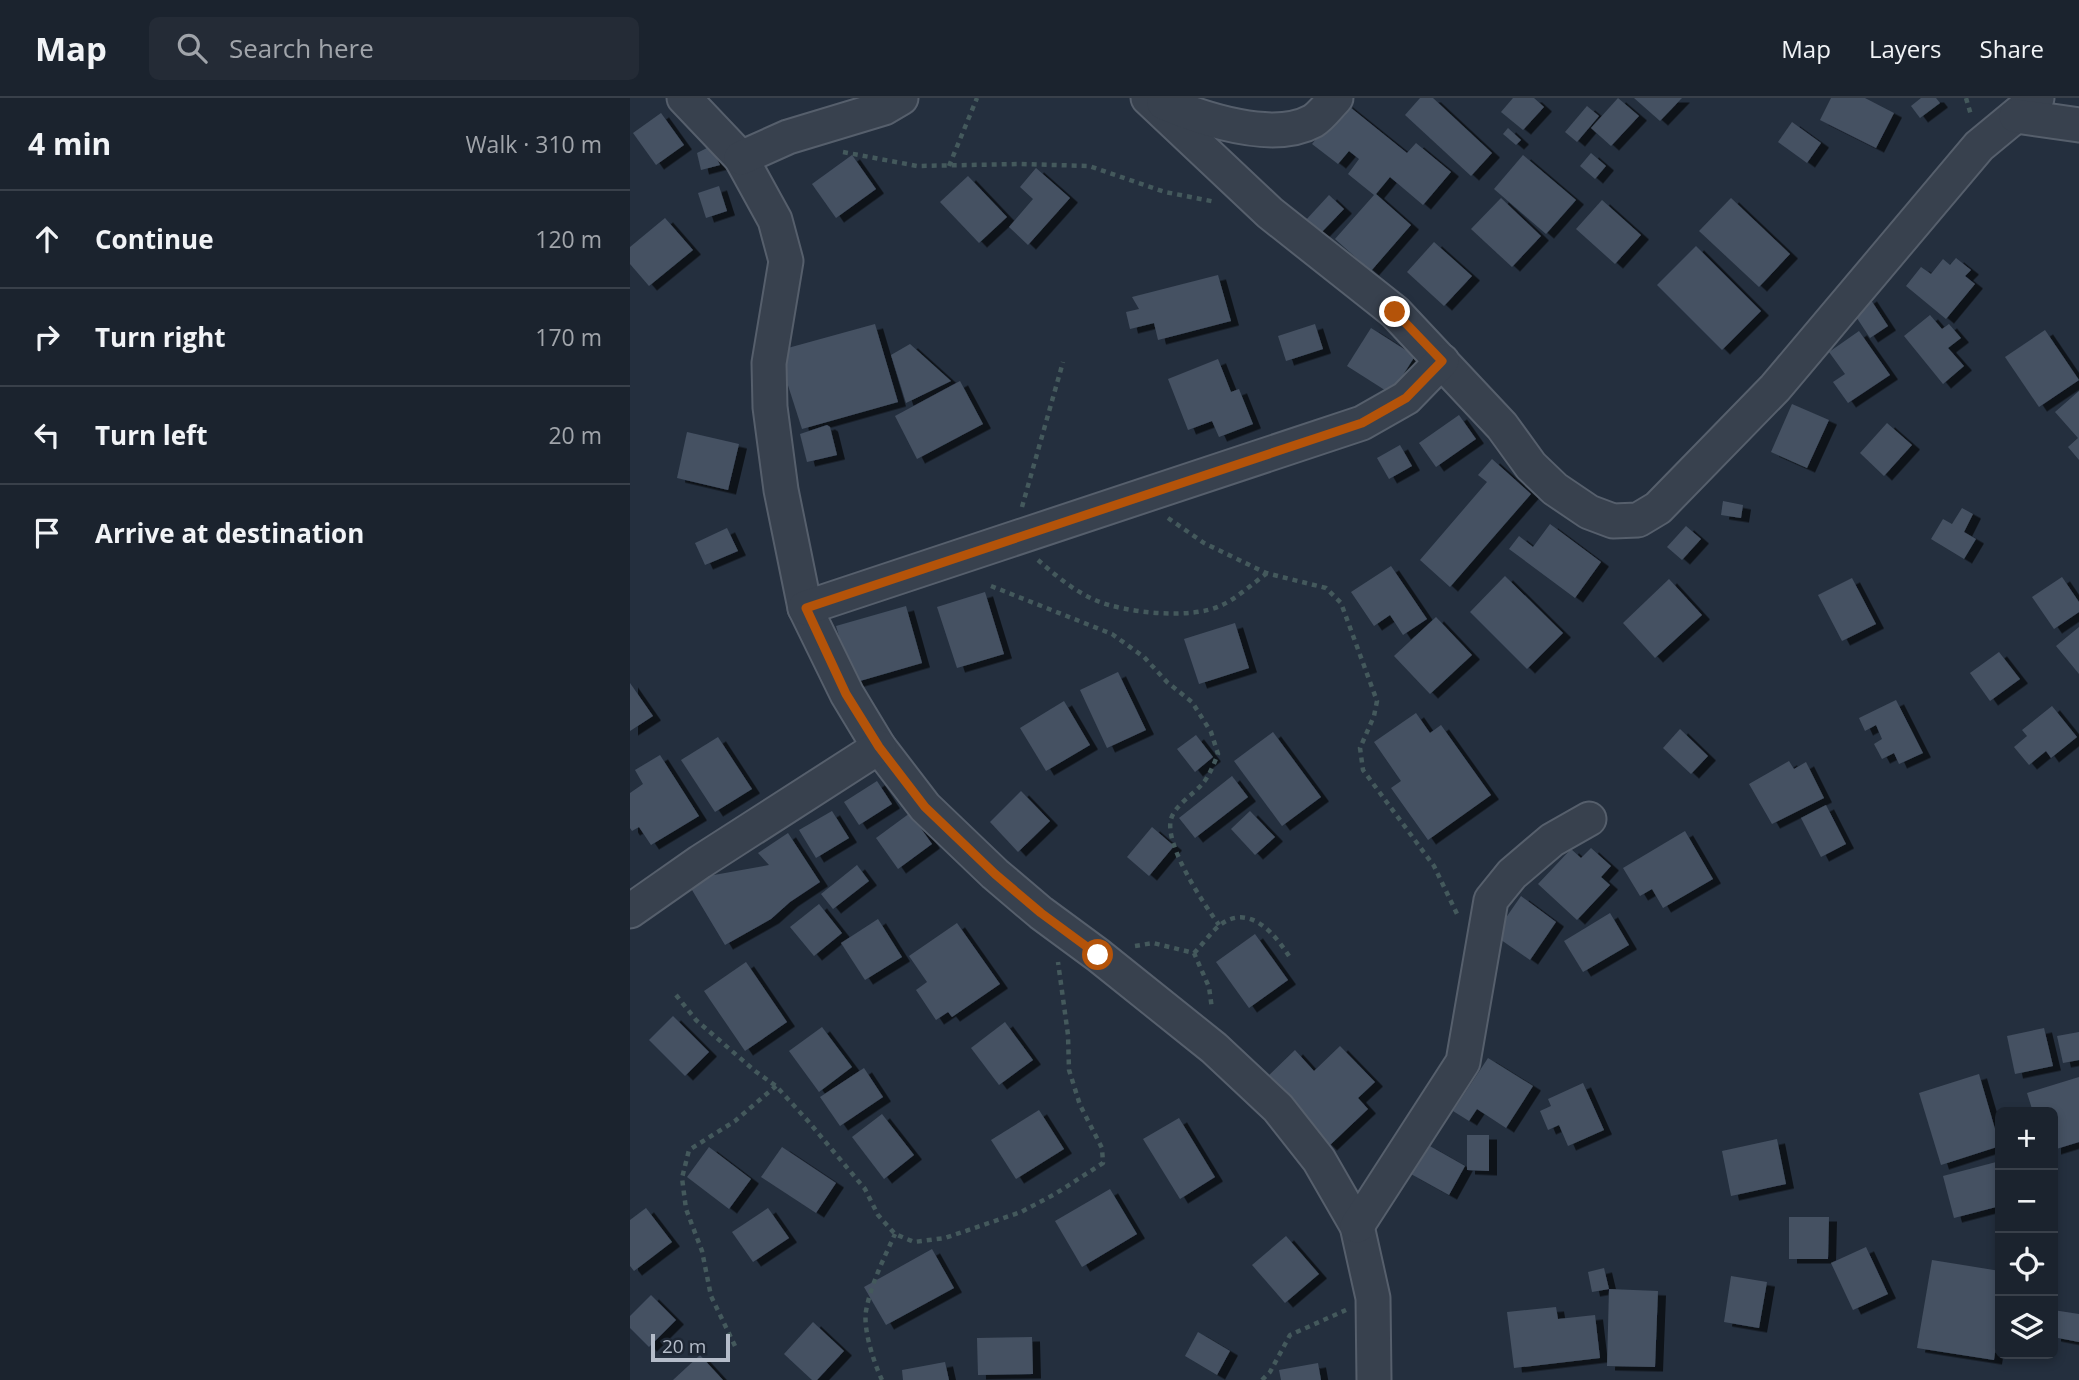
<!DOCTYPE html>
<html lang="en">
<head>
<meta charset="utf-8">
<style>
	:root { --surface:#1b232e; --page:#242b36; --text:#f1f3f6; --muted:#a0a4aa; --line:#39404a }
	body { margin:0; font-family:"Open Sans",sans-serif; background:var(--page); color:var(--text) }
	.controls { position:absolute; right:21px; bottom:21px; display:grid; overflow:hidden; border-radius:10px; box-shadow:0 4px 10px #0003 }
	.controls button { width:63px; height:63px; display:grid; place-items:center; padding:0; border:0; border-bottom:2px solid var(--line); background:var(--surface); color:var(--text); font:35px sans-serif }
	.scale { position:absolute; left:21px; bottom:18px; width:79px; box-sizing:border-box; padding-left:7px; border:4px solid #b4bcc9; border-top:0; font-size:19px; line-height:24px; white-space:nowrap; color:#b4bcc9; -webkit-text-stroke:5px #1d2633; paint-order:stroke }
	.stop { position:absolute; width:21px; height:21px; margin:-16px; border:5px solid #b45309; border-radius:50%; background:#fff }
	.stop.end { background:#b45309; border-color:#fff; box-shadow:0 2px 7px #0008 }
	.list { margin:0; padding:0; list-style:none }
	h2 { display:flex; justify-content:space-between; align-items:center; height:91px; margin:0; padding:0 28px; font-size:30px }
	h2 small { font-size:23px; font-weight:400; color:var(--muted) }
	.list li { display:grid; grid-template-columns:46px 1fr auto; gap:21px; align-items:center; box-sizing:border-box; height:98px; padding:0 28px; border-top:2px solid var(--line) }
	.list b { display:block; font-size:26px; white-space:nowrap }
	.list em { font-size:23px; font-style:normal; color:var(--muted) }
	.icon { flex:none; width:38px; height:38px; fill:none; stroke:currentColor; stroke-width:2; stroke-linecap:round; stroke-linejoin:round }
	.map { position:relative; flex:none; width:1449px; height:1282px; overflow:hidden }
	header { display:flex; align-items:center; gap:42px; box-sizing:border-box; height:98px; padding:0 35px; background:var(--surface); border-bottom:2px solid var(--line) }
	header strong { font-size:33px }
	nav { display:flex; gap:38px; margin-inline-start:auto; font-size:24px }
	.search { width:490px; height:63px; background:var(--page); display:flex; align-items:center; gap:18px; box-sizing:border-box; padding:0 24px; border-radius:10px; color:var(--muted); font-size:26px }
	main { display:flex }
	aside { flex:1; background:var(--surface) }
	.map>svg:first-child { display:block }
	.building { fill:#455162; filter:url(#shadow) }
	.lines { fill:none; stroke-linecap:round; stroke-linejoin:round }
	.minor-casing { stroke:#565f6c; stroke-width:37 }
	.path { stroke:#44595c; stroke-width:4.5; stroke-dasharray:5 5; stroke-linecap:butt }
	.minor { stroke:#38414e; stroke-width:33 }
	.route { stroke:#b45309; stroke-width:9 }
</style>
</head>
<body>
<header>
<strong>Map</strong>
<div class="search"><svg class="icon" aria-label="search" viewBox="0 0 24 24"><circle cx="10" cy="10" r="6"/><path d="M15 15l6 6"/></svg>Search here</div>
<nav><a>Map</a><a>Layers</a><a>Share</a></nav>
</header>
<main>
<aside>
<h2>4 min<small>Walk · 310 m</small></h2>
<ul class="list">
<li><svg class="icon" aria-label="ahead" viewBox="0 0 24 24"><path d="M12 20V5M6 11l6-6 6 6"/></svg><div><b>Continue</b></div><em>120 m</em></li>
<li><svg class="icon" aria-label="right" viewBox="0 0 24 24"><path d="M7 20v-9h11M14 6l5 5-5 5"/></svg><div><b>Turn right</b></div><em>170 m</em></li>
<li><svg class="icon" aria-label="left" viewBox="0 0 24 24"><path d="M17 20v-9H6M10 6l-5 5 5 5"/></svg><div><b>Turn left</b></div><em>20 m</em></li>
<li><svg class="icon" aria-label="arrive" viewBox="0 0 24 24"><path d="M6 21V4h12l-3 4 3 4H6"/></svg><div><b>Arrive at destination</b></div></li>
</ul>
</aside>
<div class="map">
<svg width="1449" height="1282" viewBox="0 0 1449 1282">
	<defs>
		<filter id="shadow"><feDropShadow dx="8" dy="4.5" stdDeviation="0" flood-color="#0009"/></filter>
	</defs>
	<rect width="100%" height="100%" fill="#242f3e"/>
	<g class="building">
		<polygon points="790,0 803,0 862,55 841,78 775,17"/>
		<polygon points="883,0 904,0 914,9 893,32 871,14"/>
		<polygon points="988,0 1009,18 981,48 961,30"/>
		<polygon points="1004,0 1052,0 1030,23"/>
		<polygon points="1201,0 1235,0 1264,15 1246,50 1190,22"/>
		<polygon points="1291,0 1306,0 1310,5 1290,20 1281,8"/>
		<polygon points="715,5 777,55 786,45 821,74 793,107 760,79 746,96 781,127 741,173 705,141 744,97 718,76 729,61 719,53 708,66 682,46"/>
		<polygon points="957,8 969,18 947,44 935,34"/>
		<polygon points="31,15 54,47 26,67 3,35"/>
		<polygon points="1162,24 1191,45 1177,65 1148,44"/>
		<polygon points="878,30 891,42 886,47 873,36"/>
		<polygon points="81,48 90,67 71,72 67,55"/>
		<polygon points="961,55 976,68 965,81 950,68"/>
		<polygon points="222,57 246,91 206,120 182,86"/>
		<polygon points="893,57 946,102 916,136 864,91"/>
		<polygon points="406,70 440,100 398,147 379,129 403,101 390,89"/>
		<polygon points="338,78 377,119 349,145 310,104"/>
		<polygon points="89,88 97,113 76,120 68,95"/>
		<polygon points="699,97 714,111 689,137 675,123"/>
		<polygon points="871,100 911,138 882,169 841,131"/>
		<polygon points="1101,100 1160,156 1129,189 1069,133"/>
		<polygon points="972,102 1011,137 985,166 946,131"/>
		<polygon points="35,120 63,152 19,188 0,166 0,149"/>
		<polygon points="804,144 842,178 814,208 777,174"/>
		<polygon points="1066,148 1131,213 1092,252 1027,187"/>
		<polygon points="1326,160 1341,172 1335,178 1345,186 1316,221 1276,188 1291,169 1301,176 1313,161 1320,167"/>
		<polygon points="588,177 601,223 528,242 524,225 500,231 496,214 509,211 502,199"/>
		<polygon points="1239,199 1258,228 1240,240 1221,211"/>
		<polygon points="1300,217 1312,231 1319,226 1331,240 1318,250 1334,268 1313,286 1274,238"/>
		<polygon points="245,226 268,304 172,331 147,253"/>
		<polygon points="685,226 693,251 656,263 648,238"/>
		<polygon points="741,230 785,258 761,296 717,268"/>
		<polygon points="1415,232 1449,282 1409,309 1375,259"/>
		<polygon points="1229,233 1260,277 1218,305 1203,284 1215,276 1199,254"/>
		<polygon points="280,246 321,283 276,305 261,257"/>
		<polygon points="588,261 601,294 609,291 623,326 589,339 582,323 558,332 538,281"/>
		<polygon points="330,283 353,326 287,361 265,318"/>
		<polygon points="1449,293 1449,362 1438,349 1448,340 1425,314"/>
		<polygon points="1162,306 1199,322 1177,370 1141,354"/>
		<polygon points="829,317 846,341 806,369 789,345"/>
		<polygon points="1257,325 1282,347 1254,378 1230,355"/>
		<polygon points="197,327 200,329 207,357 177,364 170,336"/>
		<polygon points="57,334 109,346 98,392 47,380"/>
		<polygon points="770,347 782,368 759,381 747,360"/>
		<polygon points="862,361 901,396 820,489 790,462 857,384 848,377"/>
		<polygon points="1093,403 1113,407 1111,420 1091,417"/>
		<polygon points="1332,410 1343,416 1334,434 1346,441 1334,461 1301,441 1313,421 1322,426"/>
		<polygon points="920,426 971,464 945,500 879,451 889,438 903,449"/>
		<polygon points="1056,428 1071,441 1052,462 1037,449"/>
		<polygon points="97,430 108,453 75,467 65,445"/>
		<polygon points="761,468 797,521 773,537 760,517 744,528 721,494"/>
		<polygon points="875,478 933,535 897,571 840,514"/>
		<polygon points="1432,479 1449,504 1449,514 1424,531 1402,499"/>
		<polygon points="1222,480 1246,526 1212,543 1188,497"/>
		<polygon points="1039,481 1072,517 1025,560 993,525"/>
		<polygon points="355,494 374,556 327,570 307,509"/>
		<polygon points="276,508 292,565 223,585 206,528"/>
		<polygon points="806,519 842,557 800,596 764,558"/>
		<polygon points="605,525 619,570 569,586 554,541"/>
		<polygon points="1449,529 1449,576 1426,548"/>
		<polygon points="1369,554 1390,581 1360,603 1340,575"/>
		<polygon points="488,574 516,632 477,650 450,592"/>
		<polygon points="0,585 23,618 0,633"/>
		<polygon points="1266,602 1293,655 1269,666 1264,655 1252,661 1244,646 1252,641 1246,627 1235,633 1229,620"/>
		<polygon points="434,603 460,647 416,673 390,630"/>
		<polygon points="1422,608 1447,639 1421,660 1416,653 1399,667 1384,649 1397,638 1392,632"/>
		<polygon points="786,615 800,635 811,627 861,697 798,742 761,690 771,683 744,644"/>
		<polygon points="1050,631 1078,658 1061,676 1033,650"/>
		<polygon points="643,634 691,699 652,728 604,663"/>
		<polygon points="566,637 583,659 565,674 547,651"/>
		<polygon points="88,639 122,691 85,714 51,662"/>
		<polygon points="30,657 69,718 21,747 9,729 2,733 0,730 0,695 13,686 5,672"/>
		<polygon points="1159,663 1164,671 1176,664 1194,700 1142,726 1119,686"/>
		<polygon points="602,678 618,699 565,740 549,720"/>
		<polygon points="247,683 262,706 229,727 214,704"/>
		<polygon points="391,693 420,723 388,754 360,724"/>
		<polygon points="1196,707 1216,746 1191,759 1171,720"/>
		<polygon points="202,713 219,740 186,760 169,732"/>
		<polygon points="620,713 645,739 625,757 601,731"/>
		<polygon points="280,715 302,746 268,771 246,740"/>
		<polygon points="522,729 544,748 519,778 497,759"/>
		<polygon points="1055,733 1083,781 1033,810 1022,791 1010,798 993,770"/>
		<polygon points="158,735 190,784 160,804 141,821 95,847 56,782 139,767 128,755"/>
		<polygon points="961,750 981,768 971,779 980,787 947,822 908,786 941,751 951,760"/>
		<polygon points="227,767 239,783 203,811 191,796"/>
		<polygon points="891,798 926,824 900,862 864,837"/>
		<polygon points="189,806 212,835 184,858 160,829"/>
		<polygon points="980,815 999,847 953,874 934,843"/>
		<polygon points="248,821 272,859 235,882 211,845"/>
		<polygon points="327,825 370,886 322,919 318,914 306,922 286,892 297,884 279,858"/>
		<polygon points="625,836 658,882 619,910 586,864"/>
		<polygon points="116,864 157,924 115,953 74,893"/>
		<polygon points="43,918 79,954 55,978 19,942"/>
		<polygon points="375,924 403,962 369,987 341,950"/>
		<polygon points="192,929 222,969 189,994 159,953"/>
		<polygon points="1414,930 1423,968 1385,976 1377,938"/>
		<polygon points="1449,934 1449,962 1433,965 1427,938"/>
		<polygon points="710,948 745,984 728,1000 738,1011 699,1048 635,981 665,952 684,973"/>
		<polygon points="858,960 903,988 876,1030 847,1011 839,1023 823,1013"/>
		<polygon points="234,970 253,999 210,1028 190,999"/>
		<polygon points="1349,976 1370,1048 1311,1067 1289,995"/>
		<polygon points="1449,979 1449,1044 1423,1052 1423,1014 1403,1014 1397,995"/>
		<polygon points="953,985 974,1032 938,1048 929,1027 918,1032 910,1013 921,1008 918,1001"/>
		<polygon points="409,1012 434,1051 386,1081 361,1042"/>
		<polygon points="252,1016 284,1057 254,1081 222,1039"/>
		<polygon points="549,1020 585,1079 550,1101 513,1041"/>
		<polygon points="837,1037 859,1037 859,1073 837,1072"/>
		<polygon points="1147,1041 1156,1086 1101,1098 1092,1053"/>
		<polygon points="798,1047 835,1068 819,1097 781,1076"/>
		<polygon points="79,1049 121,1081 99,1111 57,1079"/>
		<polygon points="152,1049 206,1085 186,1115 131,1079"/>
		<polygon points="1370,1063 1370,1108 1324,1120 1313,1078"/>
		<polygon points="480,1091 507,1136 452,1169 425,1123"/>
		<polygon points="16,1110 42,1144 4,1173 0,1168 0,1122"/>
		<polygon points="138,1110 159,1140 123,1164 102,1134"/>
		<polygon points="1159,1119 1199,1119 1198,1161 1159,1161"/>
		<polygon points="656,1138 689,1176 655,1205 622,1167"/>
		<polygon points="1236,1149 1258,1196 1223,1212 1201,1165"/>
		<polygon points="302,1151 324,1190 256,1227 234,1189"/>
		<polygon points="1302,1162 1370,1173 1370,1222 1364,1262 1287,1250"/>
		<polygon points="974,1170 979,1191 962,1194 958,1174"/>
		<polygon points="1101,1178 1137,1184 1129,1230 1094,1224"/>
		<polygon points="979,1191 1028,1193 1025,1269 977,1268"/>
		<polygon points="21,1197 46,1222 19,1249 0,1230 0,1218"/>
		<polygon points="926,1209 928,1221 965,1217 970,1260 884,1270 877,1214"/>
		<polygon points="1423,1212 1449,1216 1449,1244 1423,1239"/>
		<polygon points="183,1224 214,1253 187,1282 182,1282 154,1256"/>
		<polygon points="568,1234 600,1253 587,1277 555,1258"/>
		<polygon points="402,1239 403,1276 348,1277 347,1240"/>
		<polygon points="70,1257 93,1282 43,1282"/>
		<polygon points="315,1264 319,1282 273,1282 272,1272"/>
		<polygon points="688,1265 691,1282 651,1282 649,1272"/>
	</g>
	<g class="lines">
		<g class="minor-casing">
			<g id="minor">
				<polyline points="54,0 111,60 145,122 156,163 139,265 140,309 151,392 175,510 217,596 249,649 295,709 365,776 411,815 468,857 584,950 648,1010 689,1062 727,1128 743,1200 744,1282"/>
				<polyline points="518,0 640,115 765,214 872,328 901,368 925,391 959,414 983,423 1008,422 1028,410 1145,290 1349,48 1407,0"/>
				<path d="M 534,5 C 573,21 643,45 683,23 C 691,18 699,7 706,0"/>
				<polyline points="1386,18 1449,27"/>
				<polyline points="111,60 158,39 254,10 271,0"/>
				<polyline points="175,510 732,325 776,300 812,263"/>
				<polyline points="0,813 70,764 249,649"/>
				<polyline points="727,1128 833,964 861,802 882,776 922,742 959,721"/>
			</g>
		</g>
		<g class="path">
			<polyline points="1336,0 1341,17"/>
			<polyline points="213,54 287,68 391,66 459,68 535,94 586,104"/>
			<polyline points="319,68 347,0"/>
			<polyline points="392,409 433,264"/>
			<polyline points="538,420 574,445 636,475 696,490 711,505 747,603 744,618 730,650 733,672 804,768 828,818"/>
			<path d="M 408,462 C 425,477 444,493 465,502 C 494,515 563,522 592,507 C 607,500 622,486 636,476"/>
			<path d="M 361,488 L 482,536 L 514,559 L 537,584 L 562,604 L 581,634 L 588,656 C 584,665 580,677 573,685 C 564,696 545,707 541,721 C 534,747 574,806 589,827"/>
			<polyline points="505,848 523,845 564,855 579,889 582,911"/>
			<path d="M 564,855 C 573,846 581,834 590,827 C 619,805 644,835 659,858"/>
			<polyline points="46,897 66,922 125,973 146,988 178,1023 235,1091 248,1117 265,1136 284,1144 315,1140 391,1114 425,1096 473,1065 472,1050 450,1007 439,972 438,937 428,864"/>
			<polyline points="105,1248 81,1198 72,1153 56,1111 52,1080 59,1052 105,1023 146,988"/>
			<path d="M 252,1282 C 244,1265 233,1232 236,1213 C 241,1186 254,1160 265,1136"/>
			<polyline points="632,1282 640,1274 660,1237 716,1212"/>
		</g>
		<use href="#minor" class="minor"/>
	</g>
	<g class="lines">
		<polyline class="route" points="468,857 411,815 365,776 295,709 249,649 216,596 176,510 732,325 776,300 812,263 765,214"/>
	</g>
</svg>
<div class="controls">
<button>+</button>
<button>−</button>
<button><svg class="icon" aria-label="locate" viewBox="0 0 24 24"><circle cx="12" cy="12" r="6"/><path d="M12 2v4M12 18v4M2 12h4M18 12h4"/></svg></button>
<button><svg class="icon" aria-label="layers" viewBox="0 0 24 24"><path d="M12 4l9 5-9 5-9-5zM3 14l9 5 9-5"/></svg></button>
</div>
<div class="scale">20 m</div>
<div class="stop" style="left:468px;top:857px"></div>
<div class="stop end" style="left:765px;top:214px"></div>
</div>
</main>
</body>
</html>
